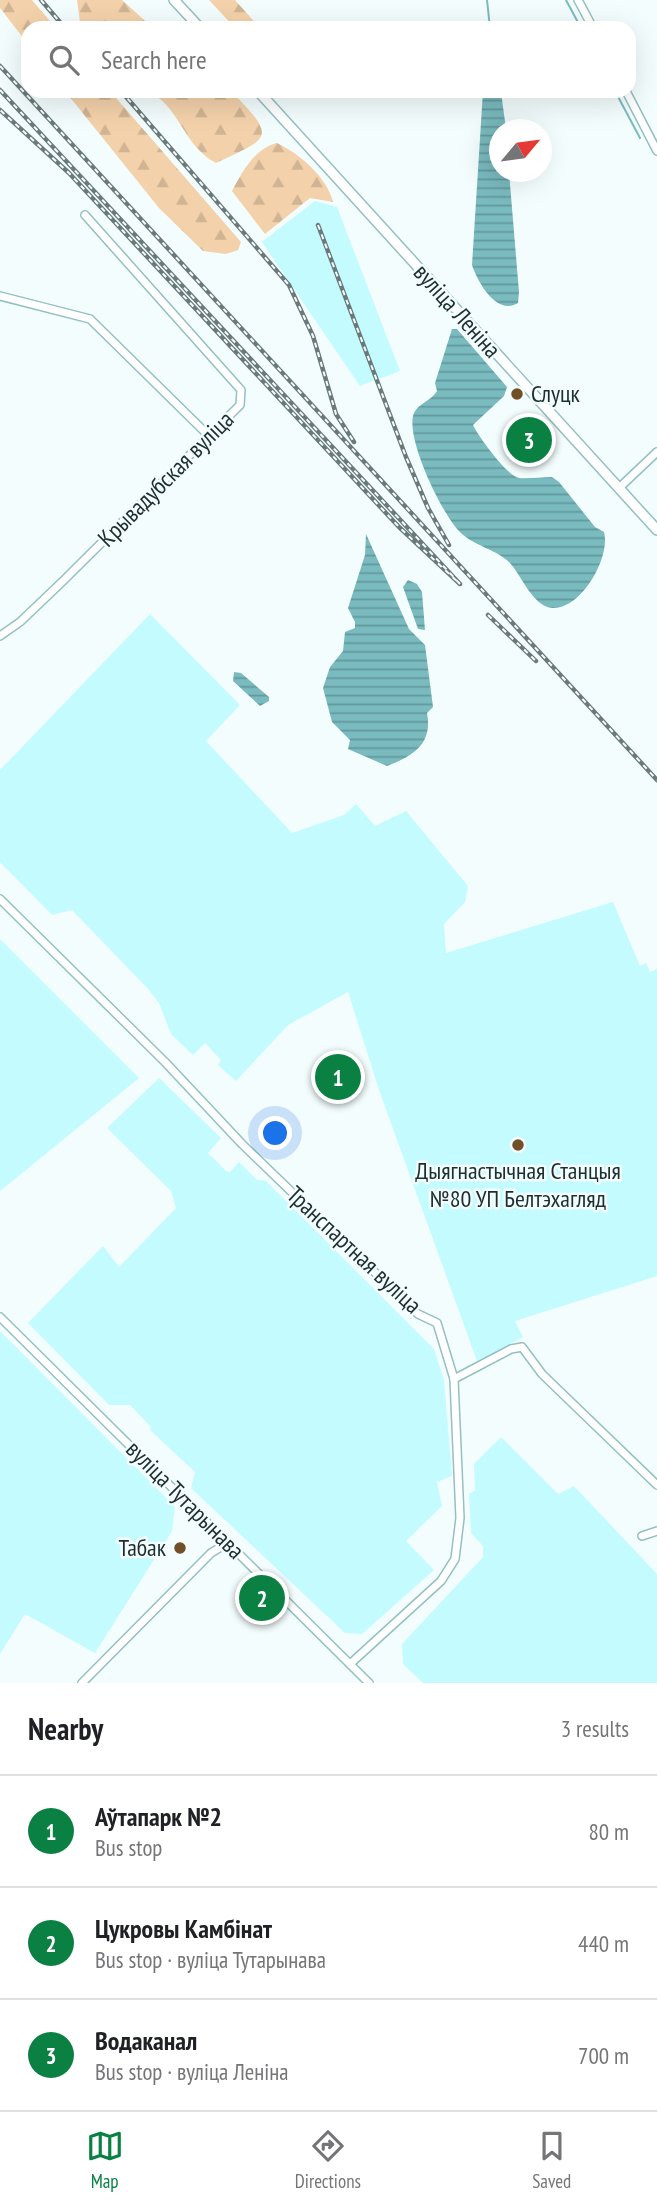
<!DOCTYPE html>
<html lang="en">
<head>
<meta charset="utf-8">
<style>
	:root { --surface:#fff; --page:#f2f2f2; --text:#202124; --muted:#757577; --line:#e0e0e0; --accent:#0b8043 }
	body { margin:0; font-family:"PT Sans Narrow",sans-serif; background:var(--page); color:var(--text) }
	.compass { position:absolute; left:489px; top:119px; width:63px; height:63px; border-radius:50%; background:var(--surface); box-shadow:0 7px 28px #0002; rotate:61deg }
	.you { position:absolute; left:276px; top:1134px; width:24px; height:24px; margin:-18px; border:5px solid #fff; border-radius:50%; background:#1a73e8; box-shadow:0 0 0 10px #1a73e833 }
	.badge { display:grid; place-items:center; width:46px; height:46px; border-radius:50%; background:var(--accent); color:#fff; font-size:23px; font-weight:700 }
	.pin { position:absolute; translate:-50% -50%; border:4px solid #fff; box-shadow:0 2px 7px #0006 }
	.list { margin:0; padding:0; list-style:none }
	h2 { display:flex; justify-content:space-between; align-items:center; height:91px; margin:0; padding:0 28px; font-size:30px }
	h2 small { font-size:23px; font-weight:400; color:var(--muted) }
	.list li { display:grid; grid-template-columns:46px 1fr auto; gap:21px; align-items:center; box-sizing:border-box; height:112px; padding:0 28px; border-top:2px solid var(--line) }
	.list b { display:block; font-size:26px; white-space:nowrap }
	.list p { margin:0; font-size:23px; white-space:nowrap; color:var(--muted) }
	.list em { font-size:23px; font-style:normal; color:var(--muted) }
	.icon { flex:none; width:38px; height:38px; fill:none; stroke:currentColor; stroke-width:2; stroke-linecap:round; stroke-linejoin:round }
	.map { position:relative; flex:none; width:657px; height:1683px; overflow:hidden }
	.search { position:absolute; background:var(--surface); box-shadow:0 7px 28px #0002; left:21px; right:21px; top:21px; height:77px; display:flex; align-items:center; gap:18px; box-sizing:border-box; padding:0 24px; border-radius:21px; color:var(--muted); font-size:26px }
	.sheet { height:427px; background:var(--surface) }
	nav { display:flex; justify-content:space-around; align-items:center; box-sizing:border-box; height:98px; border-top:2px solid var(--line); background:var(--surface); font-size:19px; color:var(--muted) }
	nav a { display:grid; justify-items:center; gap:4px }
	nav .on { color:var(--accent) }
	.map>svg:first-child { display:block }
	.built { fill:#c3fbff }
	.forest { fill:url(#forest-firs) }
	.water { fill:url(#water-rules) }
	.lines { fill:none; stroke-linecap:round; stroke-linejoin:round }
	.stream { stroke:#7abbbf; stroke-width:2 }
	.minor-casing { stroke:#93c0c2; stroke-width:10 }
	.major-casing { stroke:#93c0c2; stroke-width:12 }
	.minor { stroke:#fff; stroke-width:7 }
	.major { stroke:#fff; stroke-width:9 }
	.rail-casing { stroke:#6a797a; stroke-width:4.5 }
	.rail { stroke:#f4fdfd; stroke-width:2; stroke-dasharray:5; stroke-linecap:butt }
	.poi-dot { fill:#715027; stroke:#f4fdfd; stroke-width:2.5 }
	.labels { text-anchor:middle; stroke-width:5; stroke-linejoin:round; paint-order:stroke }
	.street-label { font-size:24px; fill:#1c2e2f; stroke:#f4fdfd }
	.poi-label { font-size:24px; fill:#1c2e2f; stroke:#f4fdfd; text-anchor:start }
</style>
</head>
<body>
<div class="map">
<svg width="657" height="1683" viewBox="0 0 657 1683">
	<defs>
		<pattern id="forest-firs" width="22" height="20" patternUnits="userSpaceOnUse" patternTransform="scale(1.75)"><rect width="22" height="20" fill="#f3d1aa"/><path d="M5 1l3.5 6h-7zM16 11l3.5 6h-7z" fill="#d0b493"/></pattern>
		<pattern id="water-rules" width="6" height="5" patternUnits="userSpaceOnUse" patternTransform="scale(1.75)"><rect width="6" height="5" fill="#7abbbf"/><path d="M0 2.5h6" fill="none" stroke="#63989c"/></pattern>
	</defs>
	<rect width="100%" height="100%" fill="#f4fdfd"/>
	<g class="built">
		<polygon points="315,201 337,207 400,371 360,386 262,242"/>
		<polygon points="150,614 240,705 206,741 292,833 344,815 356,804 375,826 406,811 468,886 465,902 444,924 446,953 613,902 640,966 646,963 650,972 657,969 657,1276 515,1321 523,1337 477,1361 379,1090 348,992 288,1025 236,1081 218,1065 221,1060 205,1043 193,1055 171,1034 159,1003 149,990 72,910 52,915 0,862 0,770"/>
		<polygon points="0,939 139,1078 0,1191"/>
		<polygon points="159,1078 221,1138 208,1153 226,1171 230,1172 239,1162 257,1180 266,1181 434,1349 444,1380 452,1476 437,1482 442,1506 406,1541 434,1570 362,1634 345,1633 191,1488 195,1472 150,1430 151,1427 130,1405 109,1405 28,1323 103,1246 119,1267 176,1208 171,1191 107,1128"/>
		<polygon points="0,1331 175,1507 172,1531 95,1653 25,1614 0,1654"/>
		<polygon points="501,1437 558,1494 574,1486 657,1574 657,1683 423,1683 403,1664 402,1644 483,1557 483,1546 471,1533 469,1494 475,1490 474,1464"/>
	</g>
	<g class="forest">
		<polygon points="0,0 32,0 56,28 28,28 28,44 0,8"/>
		<polygon points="77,0 122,0 153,28 84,28 80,22"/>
		<polygon points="209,0 235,0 260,28 235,28"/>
		<polygon points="65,91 110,91 241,242 238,250 226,254 203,251 159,208"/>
		<path d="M 147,91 L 231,91 C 278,139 270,137 216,163 C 182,145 180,105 147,91 Z"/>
		<path d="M 277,143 C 300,154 327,177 333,202 L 310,198 L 265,234 L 232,191 C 243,171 254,149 277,143 Z"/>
	</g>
	<g class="water">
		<path d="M 483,91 L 501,92 L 506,129 L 500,130 L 500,172 L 509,172 L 519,292 L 518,303 C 497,316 478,283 472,265 Z"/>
		<path d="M 452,329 L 457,329 L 507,387 L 504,396 L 473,425 C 478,436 507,476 519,478 C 528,479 542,477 552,477 L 559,482 L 595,527 L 604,532 C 611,557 581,610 552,608 C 532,606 521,574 509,562 C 494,548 473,546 459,531 C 442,514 404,436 414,413 C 419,403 431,401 437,391 L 435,383 Z"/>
		<path d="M 366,534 L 409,629 L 425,645 L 433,707 L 427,713 C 433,744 413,756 387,766 L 348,749 L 350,740 L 332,722 L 323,688 L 330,667 L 343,651 L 345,632 L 355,628 L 355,622 L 348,608 L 365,555 Z"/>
		<polygon points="408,580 417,584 422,592 425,630 418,629 403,587"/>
		<polygon points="234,672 241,673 269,697 269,701 260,706 233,681"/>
	</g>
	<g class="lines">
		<g class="stream">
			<polyline points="487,0 490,28"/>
			<polyline points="566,0 581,28"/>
			<polyline points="615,91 640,138"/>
		</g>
		<g class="minor-casing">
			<g id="minor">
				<polyline points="578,0 593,28"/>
				<polyline points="626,91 657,151"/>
				<polyline points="0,296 90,319 208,435"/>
				<polyline points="619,488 657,452"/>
				<polyline points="0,636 20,622 63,581 240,405 241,390 85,215"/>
				<polyline points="0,899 165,1062 242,1144 418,1314 437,1323 454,1379 460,1518 455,1559 441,1581 350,1664"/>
				<polyline points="0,1317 369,1683"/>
				<polyline points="454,1379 511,1349 522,1347 542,1374 657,1485"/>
				<polyline points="642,1536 657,1531"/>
				<polyline points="82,1683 211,1553 229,1542"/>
			</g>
		</g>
		<g class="major-casing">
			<g id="major">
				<polyline points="174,0 200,28"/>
				<polyline points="258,91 657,530"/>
			</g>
		</g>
		<use href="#minor" class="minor"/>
		<use href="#major" class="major"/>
		<g class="rail-casing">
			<g id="rail">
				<polyline points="41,0 65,28"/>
				<polyline points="0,66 657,780"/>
				<polyline points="0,90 460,584 399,527 69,173 0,110"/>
				<polyline points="121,91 289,285 313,336 336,414 354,442"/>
				<polyline points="318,225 406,457 428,508 449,545"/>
				<polyline points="488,615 536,661"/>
			</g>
		</g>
		<use href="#rail" class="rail"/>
	</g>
	<g class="poi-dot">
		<circle cx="517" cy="394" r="7"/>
		<circle cx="518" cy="1145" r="7"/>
		<circle cx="180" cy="1548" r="7"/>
	</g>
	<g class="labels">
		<g class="street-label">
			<text transform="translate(457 311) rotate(48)" y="8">вуліца Леніна</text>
			<text transform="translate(166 479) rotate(-45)" y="8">Крывадубская вуліца</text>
			<text transform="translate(354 1250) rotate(43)" y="8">Транспартная вуліца</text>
			<text transform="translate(185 1500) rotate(45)" y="8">вуліца Тутарынава</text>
		</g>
		<g class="poi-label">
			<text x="531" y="402">Слуцк</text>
			<text x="518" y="1179" text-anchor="middle">Дыягнастычная Станцыя<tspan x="518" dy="28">№80 УП Белтэхагляд</tspan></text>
			<text x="166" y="1556" text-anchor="end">Табак</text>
		</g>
	</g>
</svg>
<svg class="compass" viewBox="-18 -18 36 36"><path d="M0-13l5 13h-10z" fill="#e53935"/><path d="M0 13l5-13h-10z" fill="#757577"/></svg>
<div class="you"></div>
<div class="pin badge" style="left:338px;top:1077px">1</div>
<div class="pin badge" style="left:262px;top:1598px">2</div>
<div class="pin badge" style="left:529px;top:440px">3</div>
<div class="search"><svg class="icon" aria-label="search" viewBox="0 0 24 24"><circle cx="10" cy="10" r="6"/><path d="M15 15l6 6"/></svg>Search here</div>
</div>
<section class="sheet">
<h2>Nearby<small>3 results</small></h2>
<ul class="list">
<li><span class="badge">1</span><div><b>Аўтапарк №2</b><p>Bus stop</p></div><em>80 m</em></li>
<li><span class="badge">2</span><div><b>Цукровы Камбінат</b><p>Bus stop · вуліца Тутарынава</p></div><em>440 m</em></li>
<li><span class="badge">3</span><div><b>Водаканал</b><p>Bus stop · вуліца Леніна</p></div><em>700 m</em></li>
</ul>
</section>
<nav>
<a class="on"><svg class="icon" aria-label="map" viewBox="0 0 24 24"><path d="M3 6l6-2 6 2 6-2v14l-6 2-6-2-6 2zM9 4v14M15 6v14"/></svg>Map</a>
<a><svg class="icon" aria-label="directions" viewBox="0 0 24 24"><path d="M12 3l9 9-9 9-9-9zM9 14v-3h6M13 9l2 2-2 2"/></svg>Directions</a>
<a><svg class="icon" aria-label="saved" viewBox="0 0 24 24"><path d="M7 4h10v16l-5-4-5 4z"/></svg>Saved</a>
</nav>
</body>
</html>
